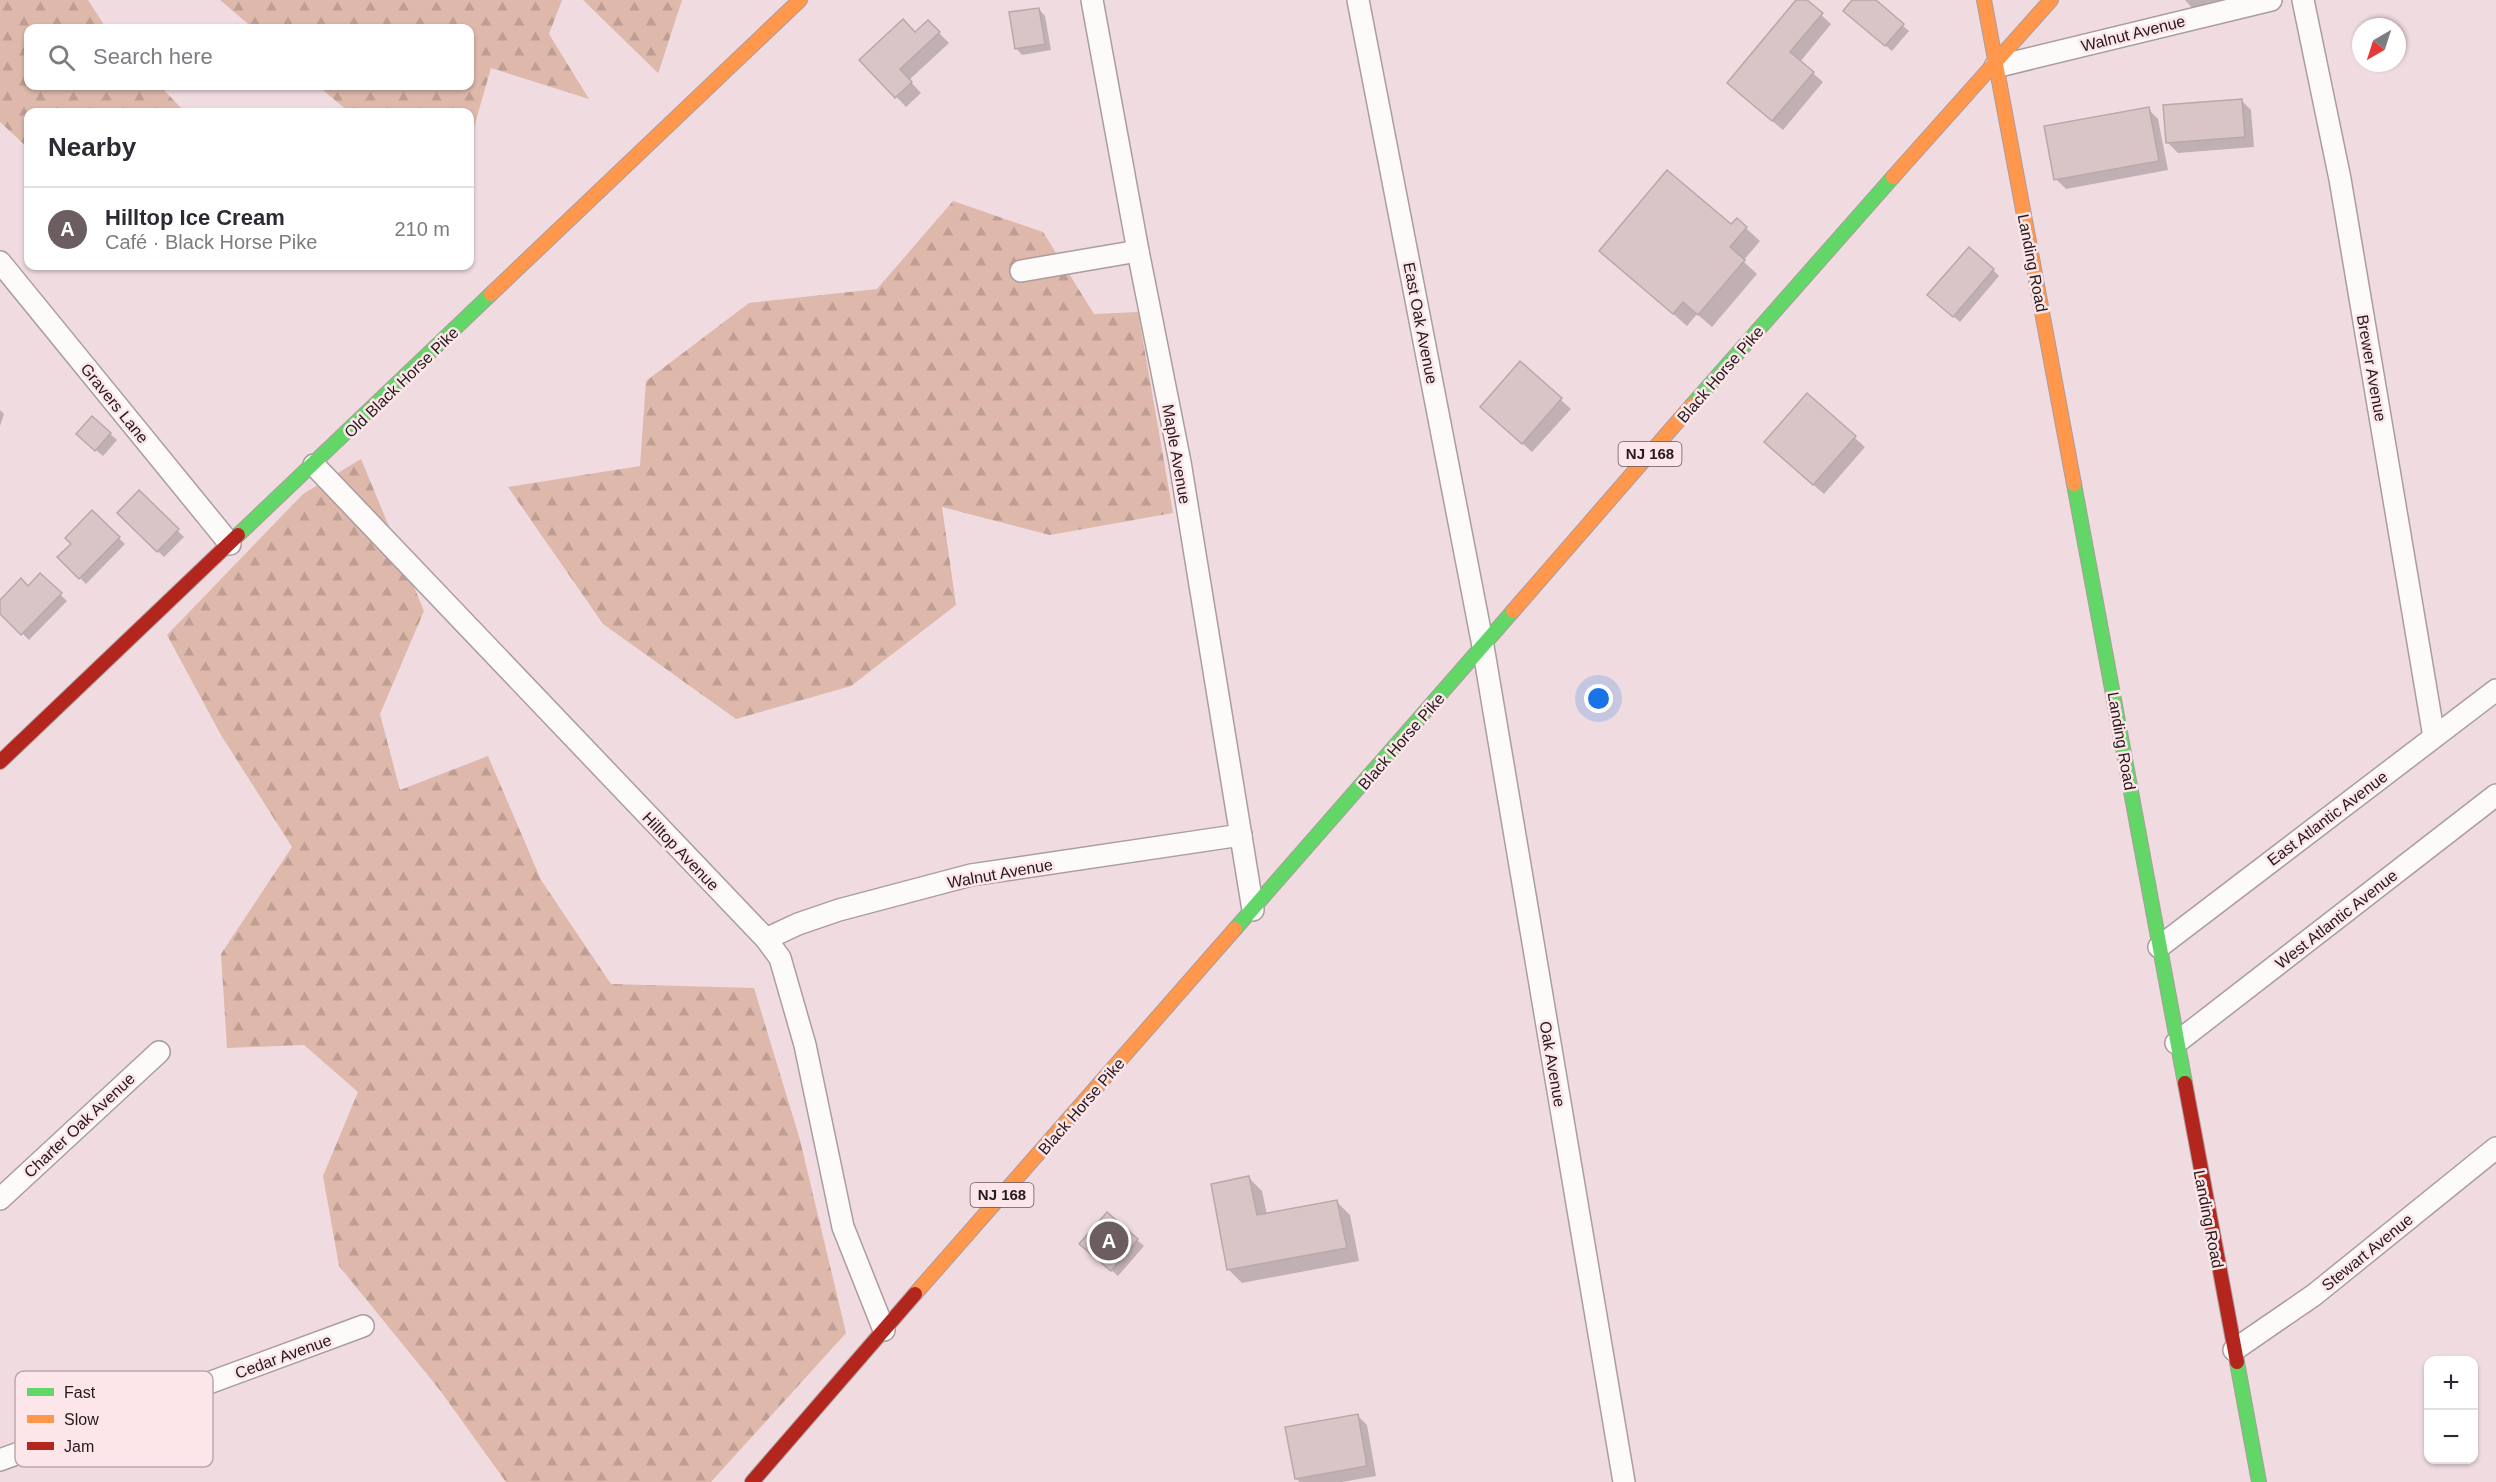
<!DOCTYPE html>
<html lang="en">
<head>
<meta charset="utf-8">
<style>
	:root { --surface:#fff; --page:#f2f2f3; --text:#2b2b33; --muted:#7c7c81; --line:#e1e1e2; --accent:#6c5d60 }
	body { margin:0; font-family:Helvetica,sans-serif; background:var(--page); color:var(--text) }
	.controls { position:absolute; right:18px; bottom:18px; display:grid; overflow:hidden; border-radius:12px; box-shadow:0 2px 4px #0004 }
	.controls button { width:54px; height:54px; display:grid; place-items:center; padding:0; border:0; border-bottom:2px solid var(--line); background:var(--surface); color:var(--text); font:30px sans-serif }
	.compass { position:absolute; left:2352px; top:18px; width:54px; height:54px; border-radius:50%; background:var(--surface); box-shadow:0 2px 4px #0004; rotate:219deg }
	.you { position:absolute; left:1599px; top:699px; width:21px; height:21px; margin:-15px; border:4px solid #fff; border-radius:50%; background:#1a73e8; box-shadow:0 0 0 9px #1a73e833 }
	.badge { display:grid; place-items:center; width:39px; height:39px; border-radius:50%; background:var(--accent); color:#fff; font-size:20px; font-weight:700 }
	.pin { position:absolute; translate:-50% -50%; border:3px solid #fff; box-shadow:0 2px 6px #0006 }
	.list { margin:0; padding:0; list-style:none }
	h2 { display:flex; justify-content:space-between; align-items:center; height:78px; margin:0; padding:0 24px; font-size:26px }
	h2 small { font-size:20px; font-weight:400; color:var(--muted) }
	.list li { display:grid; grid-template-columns:39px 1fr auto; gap:18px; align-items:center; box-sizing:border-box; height:84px; padding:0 24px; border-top:2px solid var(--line) }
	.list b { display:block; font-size:22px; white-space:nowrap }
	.list p { margin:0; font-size:20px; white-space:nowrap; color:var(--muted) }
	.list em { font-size:20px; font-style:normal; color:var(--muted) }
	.icon { flex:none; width:33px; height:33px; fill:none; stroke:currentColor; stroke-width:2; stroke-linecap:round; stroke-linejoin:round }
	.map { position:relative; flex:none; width:2496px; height:1482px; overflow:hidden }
	.search { position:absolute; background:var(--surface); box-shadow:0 2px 4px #0004; left:24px; top:24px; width:450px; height:66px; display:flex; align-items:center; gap:15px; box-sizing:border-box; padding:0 21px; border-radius:12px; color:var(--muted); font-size:22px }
	.panel { position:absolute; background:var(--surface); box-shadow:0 2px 4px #0004; left:24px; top:108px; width:450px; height:162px; border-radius:12px }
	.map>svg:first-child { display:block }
	.forest { fill:url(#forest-firs) }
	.shadow { fill:#0003 }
	.building { fill:#d9c5c5; stroke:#b7a8aa; stroke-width:1.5 }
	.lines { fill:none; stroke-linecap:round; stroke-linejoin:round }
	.street-casing { stroke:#ab9c9f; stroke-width:24 }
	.fast-casing { stroke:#ab9c9f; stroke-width:16 }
	.slow-casing { stroke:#ab9c9f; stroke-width:16 }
	.jam-casing { stroke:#ab9c9f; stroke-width:16 }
	.street { stroke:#fdfafa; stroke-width:21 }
	.fast { stroke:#63d668; stroke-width:14 }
	.slow { stroke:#ff974d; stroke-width:14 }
	.jam { stroke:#b3261e; stroke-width:14 }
	.labels { text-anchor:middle; stroke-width:5; stroke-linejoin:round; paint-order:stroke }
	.shield { fill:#fce6e9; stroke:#665659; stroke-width:1.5 }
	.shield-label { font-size:15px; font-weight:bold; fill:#25191b }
	.street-label { font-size:16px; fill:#25191b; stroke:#fce6e9 }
	.key { fill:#fce6e9; stroke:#bca8ab; stroke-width:1.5 }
	.key-label { font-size:16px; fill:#25191b }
</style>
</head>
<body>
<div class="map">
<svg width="2496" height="1482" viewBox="0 0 2496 1482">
	<defs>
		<pattern id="forest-firs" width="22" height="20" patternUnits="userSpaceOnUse" patternTransform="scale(1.5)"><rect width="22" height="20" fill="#ddb8ab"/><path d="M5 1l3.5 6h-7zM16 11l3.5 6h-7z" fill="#be9e93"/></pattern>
	</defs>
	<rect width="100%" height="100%" fill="#f0dce0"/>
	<g class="forest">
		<polygon points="0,0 88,0 106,28 28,28 28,86 160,86 185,112 28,112 28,148 0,122"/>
		<polygon points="220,0 562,0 549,34 589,99 491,68 470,141 470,112 349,112 318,86 470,86 470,28 253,28"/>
		<polygon points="583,0 682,0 658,74 658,73"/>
		<polygon points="953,201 1043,232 1094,314 1138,312 1173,513 1050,535 942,507 956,605 851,686 736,719 603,624 508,487 640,466 646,381 749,303 877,289"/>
		<polygon points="361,459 424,611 380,714 400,790 488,756 541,880 611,984 754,988 800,1140 846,1333 711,1482 506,1482 439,1389 339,1266 323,1176 358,1092 304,1045 227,1048 221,954 292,847 221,735 167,635 303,494"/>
	</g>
	<g class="shadow">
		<polygon points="1798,0 1805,0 1831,24 1800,62 1823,82 1783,130 1738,93"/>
		<polygon points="1854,0 1873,0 1909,31 1892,51 1852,17"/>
		<polygon points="2185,0 2252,0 2195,11"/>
		<polygon points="1039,9 1045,16 1051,50 1022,55 1016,48"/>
		<polygon points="928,22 949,43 909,80 921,93 906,107 861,60 916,34"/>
		<polygon points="2241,100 2251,110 2254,147 2178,153 2168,143"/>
		<polygon points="2148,109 2158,119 2168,170 2066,189 2056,179"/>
		<polygon points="1737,220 1760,241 1743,261 1757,274 1712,327 1697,314 1687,326 1601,251 1731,226"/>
		<polygon points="1993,270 1999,276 1960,322 1936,301"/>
		<polygon points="1520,363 1571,409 1532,452 1492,416"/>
		<polygon points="1807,395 1865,447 1824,494 1776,452"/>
		<polygon points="0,410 4,414 0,426"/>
		<polygon points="92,418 117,440 103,456 84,440"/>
		<polygon points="139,493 184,537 164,557 119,513"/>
		<polygon points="92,512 125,544 86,584 59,557 73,544"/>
		<polygon points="40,575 67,601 29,640 0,612 0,602 28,588"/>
		<polygon points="1249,1178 1262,1191 1267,1215 1337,1202 1350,1215 1359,1261 1242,1283 1229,1270"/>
		<polygon points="1107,1214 1144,1246 1118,1276 1088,1250"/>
		<polygon points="1357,1415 1367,1425 1376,1476 1342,1482 1300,1482 1296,1479"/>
	</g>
	<g class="building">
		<polygon points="1796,0 1807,0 1823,13 1790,52 1814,72 1772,121 1727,83"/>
		<polygon points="1852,0 1876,0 1904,24 1885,46 1843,11"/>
		<polygon points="1039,8 1045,44 1015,49 1009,12"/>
		<polygon points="903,19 915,32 928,20 940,32 900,69 912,82 895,98 859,60"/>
		<polygon points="2242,99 2245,137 2166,143 2163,105"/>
		<polygon points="2149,107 2159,161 2054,180 2044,126"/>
		<polygon points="1667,170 1731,224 1737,218 1747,227 1730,247 1745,260 1698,315 1683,302 1673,314 1599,251"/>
		<polygon points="1969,247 1994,269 1953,317 1927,295"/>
		<polygon points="1520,361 1562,398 1522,444 1480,407"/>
		<polygon points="1807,393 1856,436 1813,485 1764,442"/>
		<polygon points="92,416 111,433 95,451 76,434"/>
		<polygon points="139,490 179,529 157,552 117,513"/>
		<polygon points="92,510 120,537 79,579 57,557 71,544 65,538"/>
		<polygon points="40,573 62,593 21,635 0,614 0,600 21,578 28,586"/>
		<polygon points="1249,1176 1257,1215 1337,1200 1347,1248 1227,1270 1211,1184"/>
		<polygon points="1107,1212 1138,1239 1111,1271 1079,1244"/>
		<polygon points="1358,1414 1367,1466 1295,1479 1285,1427"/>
	</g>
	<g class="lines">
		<g class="street-casing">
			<g id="street">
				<polyline points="1092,0 1138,251 1180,462 1253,910"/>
				<polyline points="1358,0 1483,646 1624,1482"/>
				<polyline points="2303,0 2340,179 2434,737"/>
				<polyline points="1995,67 2271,0"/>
				<polyline points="0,262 230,544"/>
				<polyline points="1021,271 1138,251"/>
				<polyline points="314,465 766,939 780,958 805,1045 843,1227 884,1330"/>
				<polyline points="766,939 798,924 839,910 971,875 1241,835"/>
				<polyline points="2159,947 2496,690"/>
				<polyline points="2176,1043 2496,795"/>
				<polyline points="0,1199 159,1052"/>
				<polyline points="2234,1350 2314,1295 2496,1148"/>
				<polyline points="0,1460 363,1326"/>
			</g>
		</g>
		<g class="fast-casing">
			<g id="fast">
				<polyline points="1692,405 1893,177"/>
				<polyline points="2074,484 2185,1083"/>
				<polyline points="238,535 491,294"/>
				<polyline points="1235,929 1513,611"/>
				<polyline points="2237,1362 2259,1482"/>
			</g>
		</g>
		<g class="slow-casing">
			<g id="slow">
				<polyline points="1984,0 2074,484"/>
				<polyline points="1893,177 2051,0"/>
				<polyline points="491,294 800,0"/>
				<polyline points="1513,611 1692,405"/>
				<polyline points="915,1294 1235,929"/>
			</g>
		</g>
		<g class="jam-casing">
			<g id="jam">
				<polyline points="0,762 238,535"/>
				<polyline points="2185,1083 2237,1362"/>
				<polyline points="752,1482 915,1294"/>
			</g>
		</g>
		<use href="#street" class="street"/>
		<use href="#fast" class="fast"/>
		<use href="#slow" class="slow"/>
		<use href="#jam" class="jam"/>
	</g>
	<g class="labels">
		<g class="shield">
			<rect x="1618.5" y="442" width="63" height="24" rx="4.5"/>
			<rect x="970.5" y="1183" width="63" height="24" rx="4.5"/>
		</g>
		<g class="shield-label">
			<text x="1650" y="459">NJ 168</text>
			<text x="1002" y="1200">NJ 168</text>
		</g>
		<g class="street-label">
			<text transform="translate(2133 33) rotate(-14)" y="6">Walnut Avenue</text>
			<text transform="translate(2033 263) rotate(79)" y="6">Landing Road</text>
			<text transform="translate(1421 323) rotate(79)" y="6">East Oak Avenue</text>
			<text transform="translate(2372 368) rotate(80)" y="6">Brewer Avenue</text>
			<text transform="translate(1720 374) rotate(-49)" y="6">Black Horse Pike</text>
			<text transform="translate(401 382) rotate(-44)" y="6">Old Black Horse Pike</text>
			<text transform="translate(115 403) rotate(51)" y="6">Gravers Lane</text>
			<text transform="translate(1177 454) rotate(80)" y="6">Maple Avenue</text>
			<text transform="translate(1401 741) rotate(-49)" y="6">Black Horse Pike</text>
			<text transform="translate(2122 741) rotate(80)" y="6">Landing Road</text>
			<text transform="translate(2327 818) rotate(-37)" y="6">East Atlantic Avenue</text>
			<text transform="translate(681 851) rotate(46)" y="6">Hilltop Avenue</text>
			<text transform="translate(1000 873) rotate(-10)" y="6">Walnut Avenue</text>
			<text transform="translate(2336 919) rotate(-38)" y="6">West Atlantic Avenue</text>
			<text transform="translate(1553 1064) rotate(80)" y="6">Oak Avenue</text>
			<text transform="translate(1081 1106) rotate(-49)" y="6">Black Horse Pike</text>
			<text transform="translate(79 1125) rotate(-43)" y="6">Charter Oak Avenue</text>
			<text transform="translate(2209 1219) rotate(79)" y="6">Landing Road</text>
			<text transform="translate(2367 1252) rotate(-39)" y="6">Stewart Avenue</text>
			<text transform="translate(283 1356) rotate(-20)" y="6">Cedar Avenue</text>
		</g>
	</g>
	<rect x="15" y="1371" width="198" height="96" rx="9" class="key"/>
	<rect x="27" y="1388" width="27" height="8" fill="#63d668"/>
	<rect x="27" y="1415" width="27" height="8" fill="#ff974d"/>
	<rect x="27" y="1442" width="27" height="8" fill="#b3261e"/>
	<g class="key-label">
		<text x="64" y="1398">Fast</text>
		<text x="64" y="1425">Slow</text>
		<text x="64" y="1452">Jam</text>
	</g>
</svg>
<div class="controls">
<button>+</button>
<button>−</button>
</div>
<svg class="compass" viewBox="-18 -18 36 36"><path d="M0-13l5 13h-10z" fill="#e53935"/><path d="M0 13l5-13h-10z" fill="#7c7c81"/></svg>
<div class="you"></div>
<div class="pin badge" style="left:1109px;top:1241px">A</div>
<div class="search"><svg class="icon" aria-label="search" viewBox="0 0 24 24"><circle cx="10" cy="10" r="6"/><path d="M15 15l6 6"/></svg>Search here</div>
<section class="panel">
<h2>Nearby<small></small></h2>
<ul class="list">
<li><span class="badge">A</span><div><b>Hilltop Ice Cream</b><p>Café · Black Horse Pike</p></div><em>210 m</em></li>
</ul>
</section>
</div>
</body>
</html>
